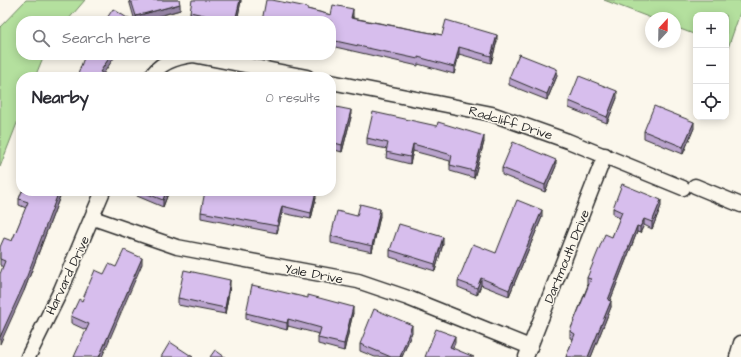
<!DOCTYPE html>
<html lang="en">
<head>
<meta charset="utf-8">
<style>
	:root { --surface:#fff; --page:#f7f7f7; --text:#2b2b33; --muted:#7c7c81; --line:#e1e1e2 }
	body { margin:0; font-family:"Architects Daughter",sans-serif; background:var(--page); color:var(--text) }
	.controls { position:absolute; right:12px; top:12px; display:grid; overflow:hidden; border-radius:8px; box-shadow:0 2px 10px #0003 }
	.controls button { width:36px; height:36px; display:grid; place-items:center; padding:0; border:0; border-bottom:1px solid var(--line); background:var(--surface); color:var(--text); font:20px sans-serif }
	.compass { position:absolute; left:645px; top:12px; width:36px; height:36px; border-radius:50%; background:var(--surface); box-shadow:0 2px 10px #0003; rotate:22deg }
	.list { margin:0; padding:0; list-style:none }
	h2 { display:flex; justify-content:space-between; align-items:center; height:52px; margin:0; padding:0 16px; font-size:17px }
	h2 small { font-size:13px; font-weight:400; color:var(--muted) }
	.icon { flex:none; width:22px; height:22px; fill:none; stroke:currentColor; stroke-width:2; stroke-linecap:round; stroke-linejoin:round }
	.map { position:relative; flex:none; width:741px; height:357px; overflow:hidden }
	.search { position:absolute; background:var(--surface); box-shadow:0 2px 10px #0003; left:16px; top:16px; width:320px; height:44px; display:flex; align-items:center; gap:10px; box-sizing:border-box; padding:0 14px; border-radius:16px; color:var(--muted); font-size:15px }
	.panel { position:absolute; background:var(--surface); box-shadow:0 2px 10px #0003; left:16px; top:72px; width:320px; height:124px; border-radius:16px }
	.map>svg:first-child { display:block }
	.green { fill:#b4e09e; stroke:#708664 }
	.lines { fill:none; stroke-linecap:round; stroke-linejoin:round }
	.street-casing { stroke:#2b2b2b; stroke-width:17 }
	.street { stroke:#fbf7ec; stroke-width:14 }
	.wall { fill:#b9a3cc; stroke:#2b2b2b }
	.shaded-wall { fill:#9685a6; stroke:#2b2b2b }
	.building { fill:#d7beed; stroke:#2b2b2b }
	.labels { text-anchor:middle; stroke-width:3; stroke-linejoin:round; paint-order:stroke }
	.street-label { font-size:13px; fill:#2b2b2b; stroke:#fbf7ec }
</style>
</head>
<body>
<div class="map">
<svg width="741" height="357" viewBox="0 0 741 357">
	<rect width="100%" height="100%" fill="#fbf7ec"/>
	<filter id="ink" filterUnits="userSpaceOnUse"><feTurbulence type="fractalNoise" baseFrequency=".025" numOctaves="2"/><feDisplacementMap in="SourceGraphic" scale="8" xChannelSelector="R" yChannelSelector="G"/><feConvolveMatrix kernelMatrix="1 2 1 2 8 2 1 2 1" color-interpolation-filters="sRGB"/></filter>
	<g filter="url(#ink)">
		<g class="green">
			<polygon points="26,0 85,0 67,21 21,21 21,55 44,55 35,77 21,77 21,113 0,167 0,27"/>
			<polygon points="604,0 741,0 741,10 728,48 726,47 726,15 696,15 696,35 675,27 675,18 651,18"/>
		</g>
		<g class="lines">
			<g class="street-casing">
				<g id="street">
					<path d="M 151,77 C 160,62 176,57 193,55 L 307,77"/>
					<polyline points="331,82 492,114 568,141 683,188"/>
					<polyline points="695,186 741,205"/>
					<polyline points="93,218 177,247 358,281 408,298 530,347"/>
					<polyline points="28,357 61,290 103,191"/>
					<polyline points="526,357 605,155"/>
					<polyline points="737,357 741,343"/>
				</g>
			</g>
			<use href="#street" class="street"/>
		</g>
		<g class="wall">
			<polygon points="129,0 179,0 180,10 142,21 135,21"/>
			<polygon points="241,0 237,21 201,21 190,19 190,12"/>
			<polygon points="307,9 331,15 353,16 353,18 442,35 497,41 491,63 459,54 454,74 418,64 418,66 331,46 331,21 262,21"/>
			<polygon points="557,76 547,100 509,85 509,78"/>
			<polygon points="617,98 607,123 569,108 569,101"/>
			<polygon points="331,106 351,117 342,152 331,149"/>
			<polygon points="694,128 683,154 644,138 644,131"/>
			<polygon points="367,138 484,142 474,178 450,171 450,161 413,151 410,164 386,158 387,149 367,145"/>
			<polygon points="556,166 545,192 502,175 502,168"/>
			<polygon points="22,191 62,191 24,291 3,267 0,265 0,247 12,241 26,208 19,205 19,199"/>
			<polygon points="137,191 169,191 163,207 137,196"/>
			<polygon points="263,194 316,198 311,219 282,213 277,233 201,218 201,212"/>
			<polygon points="661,206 652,229 644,225 640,233 637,232 610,301 611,307 591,357 566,357 573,339 570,338 570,331 588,285 587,284 587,278 612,237 620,218 613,215 613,208"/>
			<polygon points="357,216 380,216 372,252 331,243 331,236"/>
			<polygon points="542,217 509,296 481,285 477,295 458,287 458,281 496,253"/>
			<polygon points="443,244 435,271 390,257 390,250"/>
			<polygon points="142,264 86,330 71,323 71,316 82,301 116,267"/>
			<polygon points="230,287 225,314 178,305 178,298"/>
			<polygon points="246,313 353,313 344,351 318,344 318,338 319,334 288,326 287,330 246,319"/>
			<polygon points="412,332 402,357 375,357 360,351 360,344"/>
		</g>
		<g class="shaded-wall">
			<polygon points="240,0 241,0 241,1 237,21 235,21"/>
			<polygon points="180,4 180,10 142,21 136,21 136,16"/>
			<polygon points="353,9 353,16 351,25 351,18"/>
			<polygon points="497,35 497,41 491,63 491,56"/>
			<polygon points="459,47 459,54 454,74 454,67"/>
			<polygon points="111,55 116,55 101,77 100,72"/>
			<polygon points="557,69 557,76 547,100 547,94"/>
			<polygon points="617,91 617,98 607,123 607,117"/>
			<polygon points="351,110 351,117 342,152 342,145"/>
			<polygon points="694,122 694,128 683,154 683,147"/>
			<polygon points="484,136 484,142 474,178 474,171"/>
			<polygon points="413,144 413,151 410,164 410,157"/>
			<polygon points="556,160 556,166 545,192 545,185"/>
			<polygon points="59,191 62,191 24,291 0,344 0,337"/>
			<polygon points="166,191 169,191 163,207 163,200"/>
			<polygon points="316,191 316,198 311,219 311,213"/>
			<polygon points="661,200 661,206 652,229 652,222"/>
			<polygon points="282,206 282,213 277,233 277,226"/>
			<polygon points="380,209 380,216 372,252 372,246"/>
			<polygon points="542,210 542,217 509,296 509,290"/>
			<polygon points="644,219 644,225 640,233 640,227"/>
			<polygon points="637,226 637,232 608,306 608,300"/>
			<polygon points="443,237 443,244 435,271 435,264"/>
			<polygon points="142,258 142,264 102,357 99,357"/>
			<polygon points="481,278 481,285 477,295 477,288"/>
			<polygon points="230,280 230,287 225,314 225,308"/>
			<polygon points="611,301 611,307 591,357 588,357"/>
			<polygon points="353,307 353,313 344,351 344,344"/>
			<polygon points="288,319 288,326 287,330 287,323"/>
			<polygon points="412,325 412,332 402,357 400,357"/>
			<polygon points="455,336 455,343 450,354 450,347"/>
		</g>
		<g class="building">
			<polygon points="131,0 179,0 180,4 136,16"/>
			<polygon points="192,0 240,0 235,21 231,21 190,12"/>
			<polygon points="266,0 272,0 307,7 307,9 331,15 333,5 353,9 351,18 442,35 446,20 497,35 491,56 459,47 454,67 418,57 418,59 331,40 331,21 262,21"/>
			<polygon points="113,9 132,21 105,21"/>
			<polygon points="519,54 557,69 547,94 509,78"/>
			<polygon points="85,55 111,55 100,72 107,75 106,77 77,77"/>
			<polygon points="579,76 617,91 607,117 569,101"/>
			<polygon points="331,106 351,110 342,145 331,142"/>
			<polygon points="654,106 694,122 683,147 644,131"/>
			<polygon points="373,112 437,126 438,122 484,136 474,171 450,165 452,155 413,144 410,157 386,152 388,143 367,138"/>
			<polygon points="513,142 556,160 545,185 502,168"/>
			<polygon points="622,184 661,200 652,222 644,219 640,227 637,226 608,300 611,301 588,357 566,357 575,334 570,331 591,279 587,278 605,234 612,237 622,212 613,208"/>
			<polygon points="22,191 59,191 24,284 0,337 0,274 5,261 0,259 0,247 4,238 12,241 28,202 19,199"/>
			<polygon points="140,191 166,191 163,200"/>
			<polygon points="205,191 248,191 263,194 264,191 316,191 311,213 282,206 277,226 201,212"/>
			<polygon points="517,200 542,210 509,290 481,278 477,288 458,281 473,244 496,253"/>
			<polygon points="360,204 380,209 372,246 331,236 337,211 357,216"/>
			<polygon points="399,224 443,237 435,264 390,250"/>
			<polygon points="124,250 142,258 99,357 74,357 89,324 71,316 79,299 82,301 95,270 104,274 109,264 116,267"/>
			<polygon points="184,270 230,280 225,308 178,298"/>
			<polygon points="252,285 308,298 308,295 353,307 344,344 318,338 321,328 288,319 287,323 246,313"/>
			<polygon points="374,309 412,325 400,357 391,357 360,344"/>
			<polygon points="436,329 455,336 450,347 474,357 425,357"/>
			<polygon points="170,342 193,357 161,357"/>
			<polygon points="215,350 225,357 210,357"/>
		</g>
	</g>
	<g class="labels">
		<g class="street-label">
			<text transform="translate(511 122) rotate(17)" y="5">Radcliff Drive</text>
			<text transform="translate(566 256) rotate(-68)" y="5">Dartmouth Drive</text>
			<text transform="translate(314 273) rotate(11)" y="5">Yale Drive</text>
			<text transform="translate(67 275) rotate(-65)" y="5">Harvard Drive</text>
		</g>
	</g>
</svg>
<div class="controls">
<button>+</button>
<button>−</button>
<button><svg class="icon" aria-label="locate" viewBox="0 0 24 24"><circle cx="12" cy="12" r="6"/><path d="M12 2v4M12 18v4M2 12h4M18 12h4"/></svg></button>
</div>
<svg class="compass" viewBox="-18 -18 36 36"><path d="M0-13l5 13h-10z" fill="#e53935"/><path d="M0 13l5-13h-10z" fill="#7c7c81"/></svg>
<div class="search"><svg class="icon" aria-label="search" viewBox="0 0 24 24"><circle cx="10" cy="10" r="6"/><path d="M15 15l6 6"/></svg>Search here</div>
<section class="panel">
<h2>Nearby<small>0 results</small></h2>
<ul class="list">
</ul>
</section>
</div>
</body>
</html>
